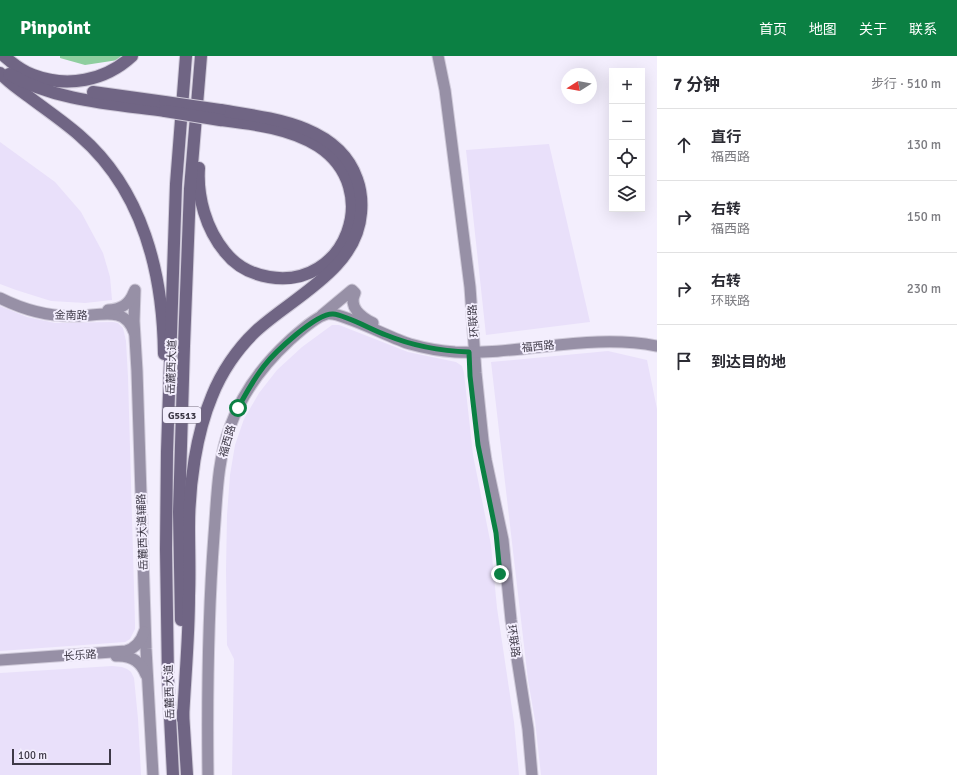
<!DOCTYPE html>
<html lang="zh">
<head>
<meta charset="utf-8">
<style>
	:root { --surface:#fff; --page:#f2f2f3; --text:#2b2b33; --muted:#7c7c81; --line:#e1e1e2; --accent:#0b8043 }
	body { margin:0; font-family:Signika,"Noto Sans SC",sans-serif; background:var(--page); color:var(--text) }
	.controls { position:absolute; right:12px; top:12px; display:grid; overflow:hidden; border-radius:0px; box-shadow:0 4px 16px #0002 }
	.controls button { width:36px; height:36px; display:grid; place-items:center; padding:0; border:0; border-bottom:1px solid var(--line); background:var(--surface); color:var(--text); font:20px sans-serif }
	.compass { position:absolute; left:561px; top:12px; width:36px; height:36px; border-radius:50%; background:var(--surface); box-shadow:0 4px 16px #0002; rotate:259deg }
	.scale { position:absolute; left:12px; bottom:10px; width:99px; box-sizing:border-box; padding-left:4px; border:2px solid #3e3947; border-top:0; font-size:11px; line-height:14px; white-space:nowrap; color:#3e3947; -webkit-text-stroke:3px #f3eefd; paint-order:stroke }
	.stop { position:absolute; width:12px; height:12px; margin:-9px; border:3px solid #0b8043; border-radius:50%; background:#fff }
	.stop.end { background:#0b8043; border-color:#fff; box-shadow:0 1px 4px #0008 }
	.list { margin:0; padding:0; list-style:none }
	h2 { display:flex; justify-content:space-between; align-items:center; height:52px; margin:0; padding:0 16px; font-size:17px }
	h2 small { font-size:13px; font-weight:400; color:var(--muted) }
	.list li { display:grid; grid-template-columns:26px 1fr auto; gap:12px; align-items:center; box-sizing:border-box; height:72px; padding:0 16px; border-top:1px solid var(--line) }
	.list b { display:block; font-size:15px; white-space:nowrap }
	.list p { margin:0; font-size:13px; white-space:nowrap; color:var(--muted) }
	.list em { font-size:13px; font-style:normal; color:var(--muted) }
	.icon { flex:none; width:22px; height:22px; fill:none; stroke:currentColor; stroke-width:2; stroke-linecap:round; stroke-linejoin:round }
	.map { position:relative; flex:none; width:657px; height:719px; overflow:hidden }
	header { display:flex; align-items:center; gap:24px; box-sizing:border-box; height:56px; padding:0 20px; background:var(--accent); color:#fff }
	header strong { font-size:19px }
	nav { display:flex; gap:22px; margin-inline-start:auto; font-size:14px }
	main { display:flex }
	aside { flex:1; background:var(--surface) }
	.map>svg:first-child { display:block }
	.built { fill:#e9e0fa }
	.water { fill:#8fce9f }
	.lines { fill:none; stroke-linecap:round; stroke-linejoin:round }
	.secondary-casing { stroke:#cfcad9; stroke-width:13 }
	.highway-casing { stroke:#cfcad9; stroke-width:14 }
	.secondary { stroke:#9790a6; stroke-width:11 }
	.highway { stroke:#706584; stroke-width:12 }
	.highway-bridge-casing { stroke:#cfcad9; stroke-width:14; stroke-linecap:butt }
	.highway-bridge { stroke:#706584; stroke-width:12 }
	.route { stroke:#0b8043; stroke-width:5 }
	.labels { text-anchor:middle; stroke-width:4; stroke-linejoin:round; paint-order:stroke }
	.shield { fill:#f3eefd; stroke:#746f7e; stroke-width:1 }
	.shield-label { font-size:10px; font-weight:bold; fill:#3e3947 }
	.street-label { font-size:11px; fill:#3e3947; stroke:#f3eefd }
</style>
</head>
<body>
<header>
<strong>Pinpoint</strong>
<nav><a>首页</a><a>地图</a><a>关于</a><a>联系</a></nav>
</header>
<main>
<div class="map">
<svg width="657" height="719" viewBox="0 0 657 719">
	<rect width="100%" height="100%" fill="#f3eefd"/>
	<g class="built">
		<polygon points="0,86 55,126 81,156 103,197 110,221 112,244 85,247 51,245 16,234 0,228"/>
		<polygon points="549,88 590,266 486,279 466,94"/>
		<polygon points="0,250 27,261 55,267 113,266 118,267 123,272 126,285 128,321 135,567 135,573 130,583 125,586 0,595"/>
		<polygon points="332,269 339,269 408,296 456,306 462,310 464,317 473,399 491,489 497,552 514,666 519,719 232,719 234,603 227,589 226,514 227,459 230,419 235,389 244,363 259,337 277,314 302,291"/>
		<polygon points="608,295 647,304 657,353 657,719 541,719 535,664 528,624 491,306"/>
		<polygon points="112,610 122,611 127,613 131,616 134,622 138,663 141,719 0,719 0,617"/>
	</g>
	<polygon class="water" points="60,0 121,0 118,4 85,9 60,2"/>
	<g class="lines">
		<g class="secondary-casing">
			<g id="secondary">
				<polyline points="438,0 445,34 470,231 476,317 483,384 486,404 503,484 511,564 528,673 532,719"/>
				<polyline points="135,234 134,265 137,315 146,593 153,719"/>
				<path d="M 0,242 C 24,254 50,261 77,260 C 89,260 107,256 117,259 C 126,261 131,268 134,276"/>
				<path d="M 108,254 C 121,253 129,249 134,236"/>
				<path d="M 322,259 L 352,234 L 355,237 C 348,251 361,261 373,267"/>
				<path d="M 116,600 C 131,599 141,605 146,619"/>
				<path d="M 0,604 L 126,595 C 135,592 141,586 144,576"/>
				<path d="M 208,719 C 207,639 208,559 214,479 C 217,442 217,405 230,371 C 242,337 263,309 289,285 C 298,277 315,261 327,258 C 340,255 392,283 410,288 C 424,292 440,295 455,296 C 523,299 589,277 657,290"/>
			</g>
		</g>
		<g class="highway-casing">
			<g id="highway">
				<path d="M 4,0 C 13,8 22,15 33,19 C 67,32 105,25 132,0"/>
				<path d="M 0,17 C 8,26 18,33 28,40 C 45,53 63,65 79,79 C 143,134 163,218 164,298"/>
				<path d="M 9,18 C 55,45 113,48 165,55"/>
				<polyline points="93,36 165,46"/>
				<path d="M 199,112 C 197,141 206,173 225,196 C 236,210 251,218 269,221 C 346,234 384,133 318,90 C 290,72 253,68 220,64"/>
				<polyline points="181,564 179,456 184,290 190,133 201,0"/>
				<polyline points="183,656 187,719"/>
				<path d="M 183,663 C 185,622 189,581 189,540 C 190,517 189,494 189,471 C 189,429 196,378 212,340 C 221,317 237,293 255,276 C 291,242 357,214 361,157 C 362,146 361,134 357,123 C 338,68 269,62 220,54"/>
				<polyline points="173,719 168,623 166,493 167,396 176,128 186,0"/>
			</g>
		</g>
		<use href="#secondary" class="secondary"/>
		<use href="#highway" class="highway"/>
		<g class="highway-bridge-casing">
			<g id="highway-bridge">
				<polyline points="165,46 220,54"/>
				<polyline points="165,55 220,64"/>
			</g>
		</g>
		<use href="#highway-bridge" class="highway-bridge"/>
	</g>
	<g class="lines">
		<path class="route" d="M 238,352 C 246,337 254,323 264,310 C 274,297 316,257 333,258 C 346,259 372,274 386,279 C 413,290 440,295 469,296 L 470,320 L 478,389 L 496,477 L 500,518"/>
	</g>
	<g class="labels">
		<rect class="shield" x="163" y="351" width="38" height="16" rx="3"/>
		<g class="shield-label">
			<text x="182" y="363">G5513</text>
		</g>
		<g class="street-label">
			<text transform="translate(71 259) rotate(1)" y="4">金南路</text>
			<text transform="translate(473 265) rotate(-94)" y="4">环联路</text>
			<text transform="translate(538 290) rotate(-5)" y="4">福西路</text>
			<text transform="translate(171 311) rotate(-88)" y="4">岳麓西大道</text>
			<text transform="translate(227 385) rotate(-74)" y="4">福西路</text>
			<text transform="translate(142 476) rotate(-92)" y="4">岳麓西大道辅路</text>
			<text transform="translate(514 585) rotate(82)" y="4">环联路</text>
			<text transform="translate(80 599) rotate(-4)" y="4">长乐路</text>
			<text transform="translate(169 636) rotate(-92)" y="4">岳麓西大道</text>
		</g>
	</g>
</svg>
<div class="controls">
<button>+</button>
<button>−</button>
<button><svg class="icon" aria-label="locate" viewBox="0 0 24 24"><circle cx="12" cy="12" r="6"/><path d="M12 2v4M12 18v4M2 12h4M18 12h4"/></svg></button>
<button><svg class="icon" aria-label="layers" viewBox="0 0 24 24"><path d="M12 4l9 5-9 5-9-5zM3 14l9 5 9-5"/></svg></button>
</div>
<svg class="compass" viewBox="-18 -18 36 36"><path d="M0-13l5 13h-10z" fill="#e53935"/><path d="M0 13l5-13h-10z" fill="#7c7c81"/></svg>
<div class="scale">100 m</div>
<div class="stop" style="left:238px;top:352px"></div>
<div class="stop end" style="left:500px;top:518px"></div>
</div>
<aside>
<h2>7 分钟<small>步行 · 510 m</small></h2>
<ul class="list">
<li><svg class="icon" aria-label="ahead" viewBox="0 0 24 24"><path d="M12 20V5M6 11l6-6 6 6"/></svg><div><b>直行</b><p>福西路</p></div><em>130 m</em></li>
<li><svg class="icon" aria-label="right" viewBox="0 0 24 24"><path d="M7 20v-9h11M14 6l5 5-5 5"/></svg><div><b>右转</b><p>福西路</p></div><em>150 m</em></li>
<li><svg class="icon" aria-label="right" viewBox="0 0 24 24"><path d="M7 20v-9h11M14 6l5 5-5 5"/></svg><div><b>右转</b><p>环联路</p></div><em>230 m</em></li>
<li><svg class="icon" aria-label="arrive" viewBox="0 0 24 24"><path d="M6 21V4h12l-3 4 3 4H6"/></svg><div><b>到达目的地</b></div></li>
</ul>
</aside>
</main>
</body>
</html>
